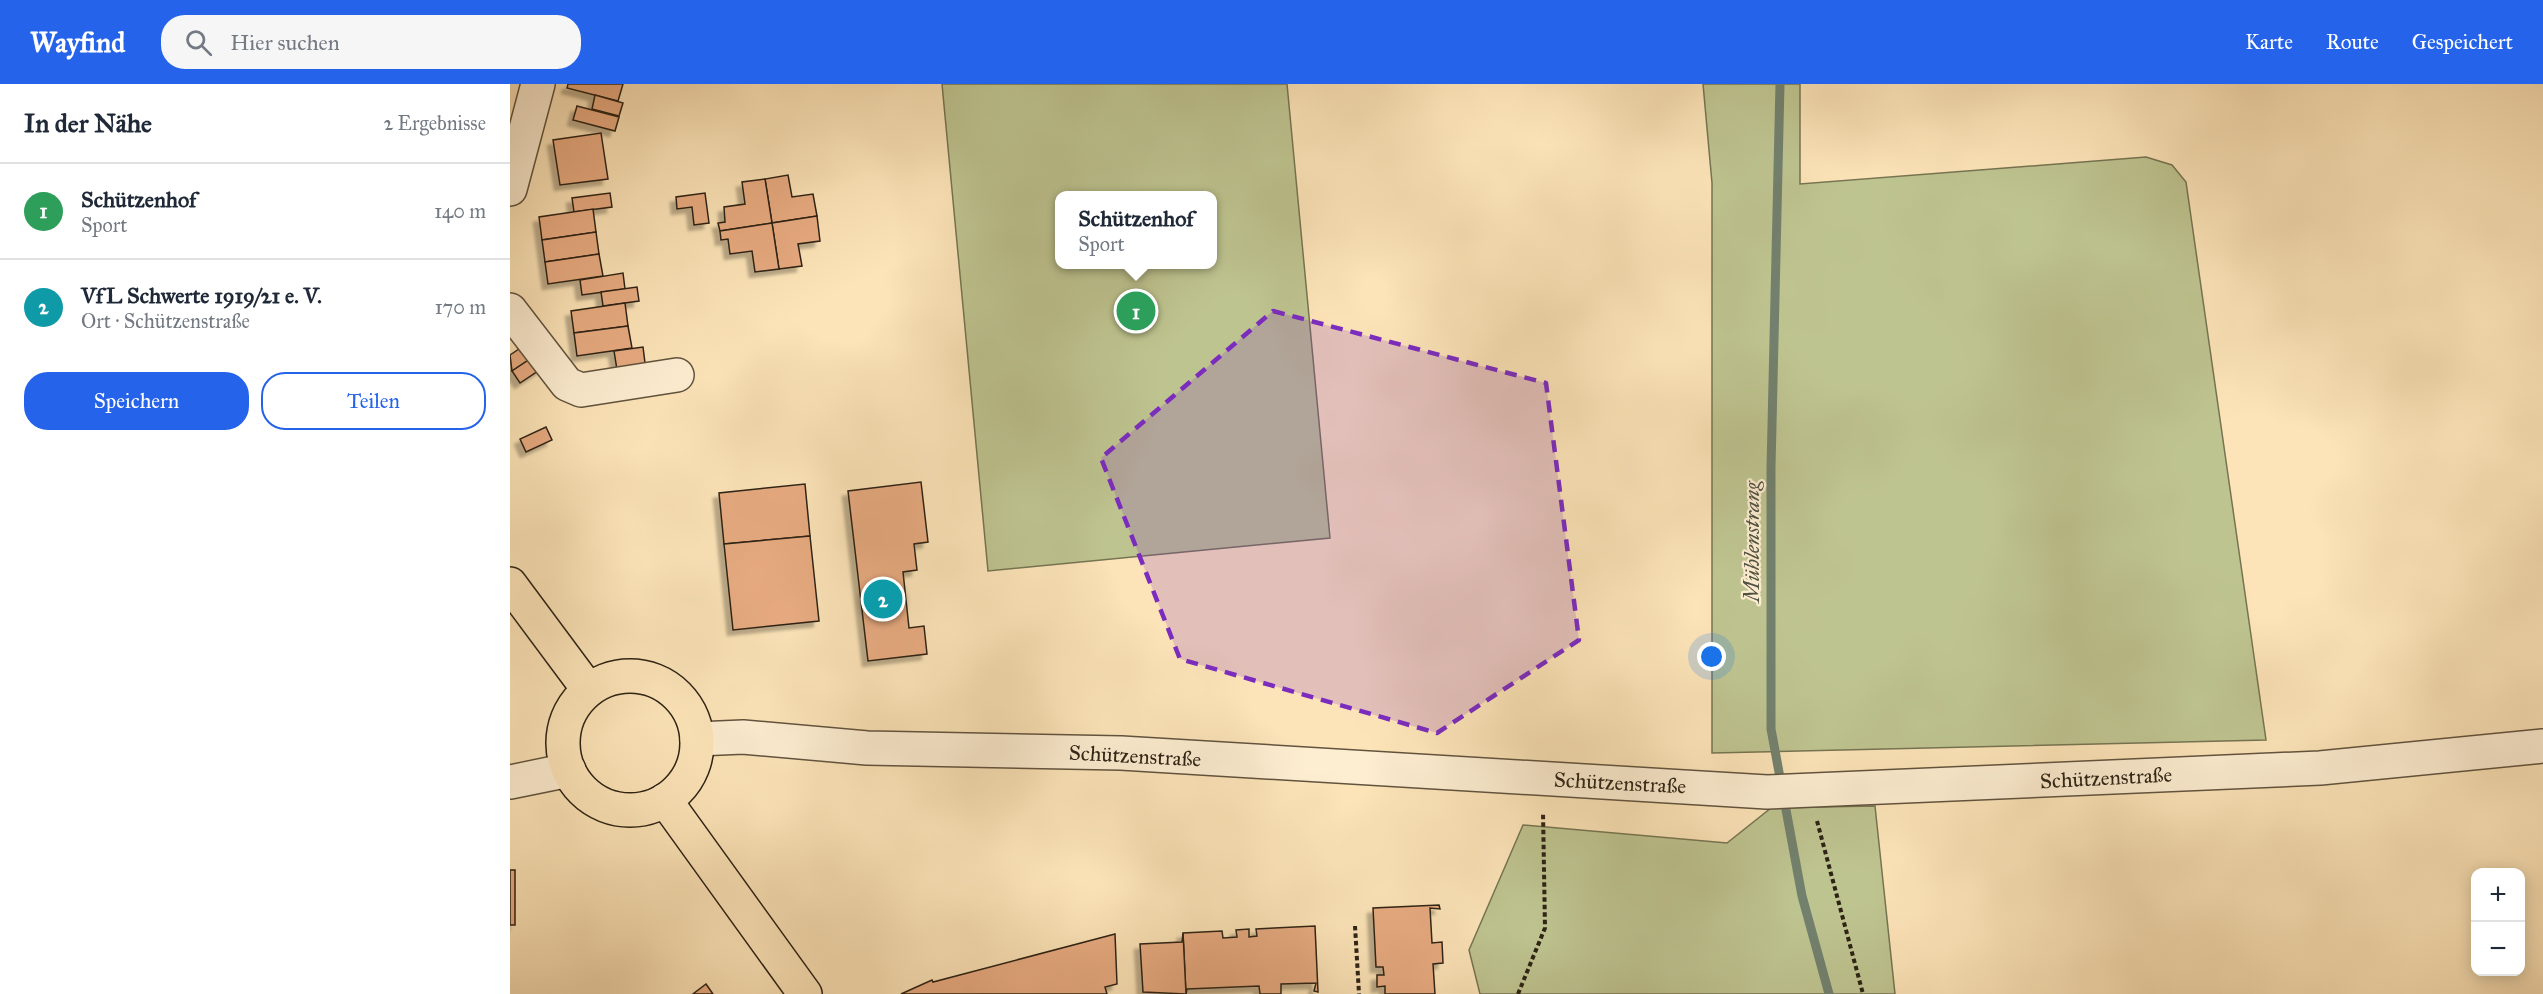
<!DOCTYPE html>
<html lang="de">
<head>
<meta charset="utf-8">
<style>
	:root { --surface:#fff; --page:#f6f6f7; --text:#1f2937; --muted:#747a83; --line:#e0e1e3; --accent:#2563eb }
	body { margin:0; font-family:"IM FELL Great Primer",serif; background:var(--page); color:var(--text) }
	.controls { position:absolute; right:18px; bottom:18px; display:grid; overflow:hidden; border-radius:12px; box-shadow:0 3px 15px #0003 }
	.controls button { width:54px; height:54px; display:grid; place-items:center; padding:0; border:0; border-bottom:2px solid var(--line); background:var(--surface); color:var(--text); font:30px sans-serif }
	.you { position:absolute; left:1202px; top:573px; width:21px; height:21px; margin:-15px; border:4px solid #fff; border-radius:50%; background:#1a73e8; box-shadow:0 0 0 9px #1a73e833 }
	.badge { display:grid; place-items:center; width:39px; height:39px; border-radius:50%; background:var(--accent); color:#fff; font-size:20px; font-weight:700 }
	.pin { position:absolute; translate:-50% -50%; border:3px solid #fff; box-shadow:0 2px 6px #0006 }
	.popup { position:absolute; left:545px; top:107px; width:162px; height:78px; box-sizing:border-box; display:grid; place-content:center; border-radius:12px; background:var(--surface); filter:drop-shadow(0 2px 4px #0005); font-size:20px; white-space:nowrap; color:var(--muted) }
	.popup b { font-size:22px; color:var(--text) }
	.popup::after { content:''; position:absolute; left:50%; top:100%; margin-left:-12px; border:12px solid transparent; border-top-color:var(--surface) }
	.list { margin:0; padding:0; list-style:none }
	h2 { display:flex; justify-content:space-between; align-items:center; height:78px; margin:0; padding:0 24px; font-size:26px }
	h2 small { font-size:20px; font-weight:400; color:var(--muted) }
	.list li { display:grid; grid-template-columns:39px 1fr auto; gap:18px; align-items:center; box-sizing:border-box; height:96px; padding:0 24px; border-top:2px solid var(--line) }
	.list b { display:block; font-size:22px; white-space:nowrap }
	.list p { margin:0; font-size:20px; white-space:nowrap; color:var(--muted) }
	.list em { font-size:20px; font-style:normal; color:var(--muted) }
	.actions { display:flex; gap:12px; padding:18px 24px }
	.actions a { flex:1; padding:14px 0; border:2px solid var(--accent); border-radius:24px; text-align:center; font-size:21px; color:var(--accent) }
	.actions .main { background:var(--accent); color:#fff }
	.icon { flex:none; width:33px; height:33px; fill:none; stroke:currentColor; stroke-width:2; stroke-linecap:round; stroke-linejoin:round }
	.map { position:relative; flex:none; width:2033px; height:910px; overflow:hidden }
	header { display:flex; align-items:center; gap:36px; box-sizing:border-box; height:84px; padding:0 30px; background:var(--accent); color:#fff }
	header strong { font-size:28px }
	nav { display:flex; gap:33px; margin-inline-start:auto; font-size:21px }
	.search { width:420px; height:54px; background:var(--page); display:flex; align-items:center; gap:15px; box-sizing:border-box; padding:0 21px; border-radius:24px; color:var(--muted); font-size:22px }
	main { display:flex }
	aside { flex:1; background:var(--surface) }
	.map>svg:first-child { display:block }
	.green { fill:#bec490; stroke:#767452; stroke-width:1.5; fill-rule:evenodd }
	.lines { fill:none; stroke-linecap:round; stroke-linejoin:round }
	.stream { stroke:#72816e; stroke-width:9 }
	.building { fill:#e8ab81; stroke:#2d2315; stroke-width:1.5; filter:url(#shadow) }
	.minor-casing { stroke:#61533e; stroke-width:36 }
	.major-casing { stroke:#2d2315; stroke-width:36 }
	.path { stroke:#2d2315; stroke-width:4; stroke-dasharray:4.5 3; stroke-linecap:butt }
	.minor { stroke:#fdedd1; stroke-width:33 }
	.major { stroke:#fce4b8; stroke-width:33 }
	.marked { fill:#7b2cbf; fill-opacity:0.2; stroke:#7b2cbf; stroke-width:4.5; stroke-dasharray:12 8; stroke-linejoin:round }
	.labels { text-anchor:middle; stroke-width:4.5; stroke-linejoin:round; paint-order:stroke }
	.street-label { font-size:21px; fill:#2d2315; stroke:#fdedd1 }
	.water-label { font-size:22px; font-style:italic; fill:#505242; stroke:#fdedd1 }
</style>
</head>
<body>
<header>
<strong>Wayfind</strong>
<div class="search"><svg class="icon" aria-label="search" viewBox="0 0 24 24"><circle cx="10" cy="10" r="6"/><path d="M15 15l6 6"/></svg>Hier suchen</div>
<nav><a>Karte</a><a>Route</a><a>Gespeichert</a></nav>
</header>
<main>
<aside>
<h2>In der Nähe<small>2 Ergebnisse</small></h2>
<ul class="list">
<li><span class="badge" style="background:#2e9e5b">1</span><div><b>Schützenhof</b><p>Sport</p></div><em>140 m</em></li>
<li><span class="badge" style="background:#0f9aa8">2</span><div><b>VfL Schwerte 1919/21 e. V.</b><p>Ort · Schützenstraße</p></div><em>170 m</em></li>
</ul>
<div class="actions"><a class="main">Speichern</a><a>Teilen</a></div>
</aside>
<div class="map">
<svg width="2033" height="910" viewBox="0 0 2033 910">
	<defs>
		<filter id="shadow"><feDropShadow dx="-5.5" dy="5.5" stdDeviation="1.5" flood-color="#0004"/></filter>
	</defs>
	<rect width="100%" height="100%" fill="#fce4b8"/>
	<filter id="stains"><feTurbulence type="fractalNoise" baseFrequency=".00333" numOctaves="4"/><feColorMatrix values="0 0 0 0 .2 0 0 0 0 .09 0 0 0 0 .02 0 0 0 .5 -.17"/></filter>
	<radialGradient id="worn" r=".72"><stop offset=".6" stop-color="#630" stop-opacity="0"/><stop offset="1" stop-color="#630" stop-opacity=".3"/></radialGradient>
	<g class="green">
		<path d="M 432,0 L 777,0 L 820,454 L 478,487 ZM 550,112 L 702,112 L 702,180 L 550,180 Z"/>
		<polygon points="1193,0 1290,0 1290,100 1636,73 1662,81 1676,98 1756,656 1202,669 1202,99"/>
		<polygon points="1365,722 1385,910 970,910 959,866 1013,741 1217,759 1261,724"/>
	</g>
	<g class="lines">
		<polyline class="stream" points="1270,0 1261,384 1261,645 1292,812 1319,910"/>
	</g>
	<g class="building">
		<polygon points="58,0 113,0 108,17 57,4"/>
		<polygon points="85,11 113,19 109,32 82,25"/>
		<polygon points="67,22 109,33 105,47 63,36"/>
		<polygon points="91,49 98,95 50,101 43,56"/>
		<polygon points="278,91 282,113 303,110 307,132 262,139 255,95"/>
		<polygon points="255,95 262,139 210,147 208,139 215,138 214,123 235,120 232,98"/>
		<polygon points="100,109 102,123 64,128 62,114"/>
		<polygon points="195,109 199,139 184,141 182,123 167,125 166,113"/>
		<polygon points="83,125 86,148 32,156 29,133"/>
		<polygon points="307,132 310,157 288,160 292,182 269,185 262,139"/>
		<polygon points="262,139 269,185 245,188 242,167 220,170 218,155 211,156 210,147"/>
		<polygon points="86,148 89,170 35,178 32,156"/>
		<polygon points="89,170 93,192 38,200 35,178"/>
		<polygon points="113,189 115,205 72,211 70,196"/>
		<polygon points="127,203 129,217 93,222 91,208"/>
		<polygon points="115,219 118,242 64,249 61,227"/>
		<polygon points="118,242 122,264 67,272 64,249"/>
		<polygon points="18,259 26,271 2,287 0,271"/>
		<polygon points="133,263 136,287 108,292 104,267"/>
		<polygon points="26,271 34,283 10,299 2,287"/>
		<polygon points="36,343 42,356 16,368 10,355"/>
		<polygon points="411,398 418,458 404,460 407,486 393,488 399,544 414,542 417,570 358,577 338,407"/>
		<polygon points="295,400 300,452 214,460 209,409"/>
		<polygon points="300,452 309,537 223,546 214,460"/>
		<rect x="0" y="786" width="5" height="55"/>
		<polygon points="929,821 930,825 920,824 922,859 932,858 933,879 923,880 925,910 875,910 875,902 867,903 867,891 874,891 873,883 866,883 863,824"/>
		<polygon points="805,842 808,908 804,907 806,899 771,900 771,910 750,910 749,902 677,905 676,910 673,849 712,847 713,854 727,853 726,846 739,845 739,853 747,852 746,845"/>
		<polygon points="673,849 676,910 633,908 630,860 672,858"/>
		<polygon points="605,850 607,900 595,903 597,910 391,910 422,896 423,898"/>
		<polygon points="196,900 203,910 183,910"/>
	</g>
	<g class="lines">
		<g class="minor-casing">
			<g id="minor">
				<polyline points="0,105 28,0"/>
				<polyline points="0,226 57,300 71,306 167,291"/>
				<polyline points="187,655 233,653 357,664 611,669 1257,708 1810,684 2033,662"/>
				<polyline points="0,698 59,686"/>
			</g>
		</g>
		<g class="major-casing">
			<g id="major">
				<polyline points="0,500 78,605"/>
				<circle cx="120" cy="659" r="67"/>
				<polyline points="155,716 295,910"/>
			</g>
		</g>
		<g class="path">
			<polyline points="1307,737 1353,910"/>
			<polyline points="845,842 849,910"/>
			<polyline points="1008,910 1035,844 1033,728"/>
		</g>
		<use href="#minor" class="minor"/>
		<use href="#major" class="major"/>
	</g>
	<path class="marked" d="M 763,227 L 1036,299 L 1069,556 L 927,649 L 670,575 L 591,374 Z"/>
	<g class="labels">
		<g class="street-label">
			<text transform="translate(625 672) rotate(3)" y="7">Schützenstraße</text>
			<text transform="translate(1596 694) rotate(-3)" y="7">Schützenstraße</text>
			<text transform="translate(1110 699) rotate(3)" y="7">Schützenstraße</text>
		</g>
		<g class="water-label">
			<text transform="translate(1241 458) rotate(-90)" y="8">Mühlenstrang</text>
		</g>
	</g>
	<rect width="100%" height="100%" filter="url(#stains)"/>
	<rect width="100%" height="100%" fill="url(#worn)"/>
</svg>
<div class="controls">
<button>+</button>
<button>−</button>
</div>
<div class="you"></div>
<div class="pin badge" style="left:626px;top:227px;background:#2e9e5b">1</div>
<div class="popup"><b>Schützenhof</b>Sport</div>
<div class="pin badge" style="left:373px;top:515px;background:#0f9aa8">2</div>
</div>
</main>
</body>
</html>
